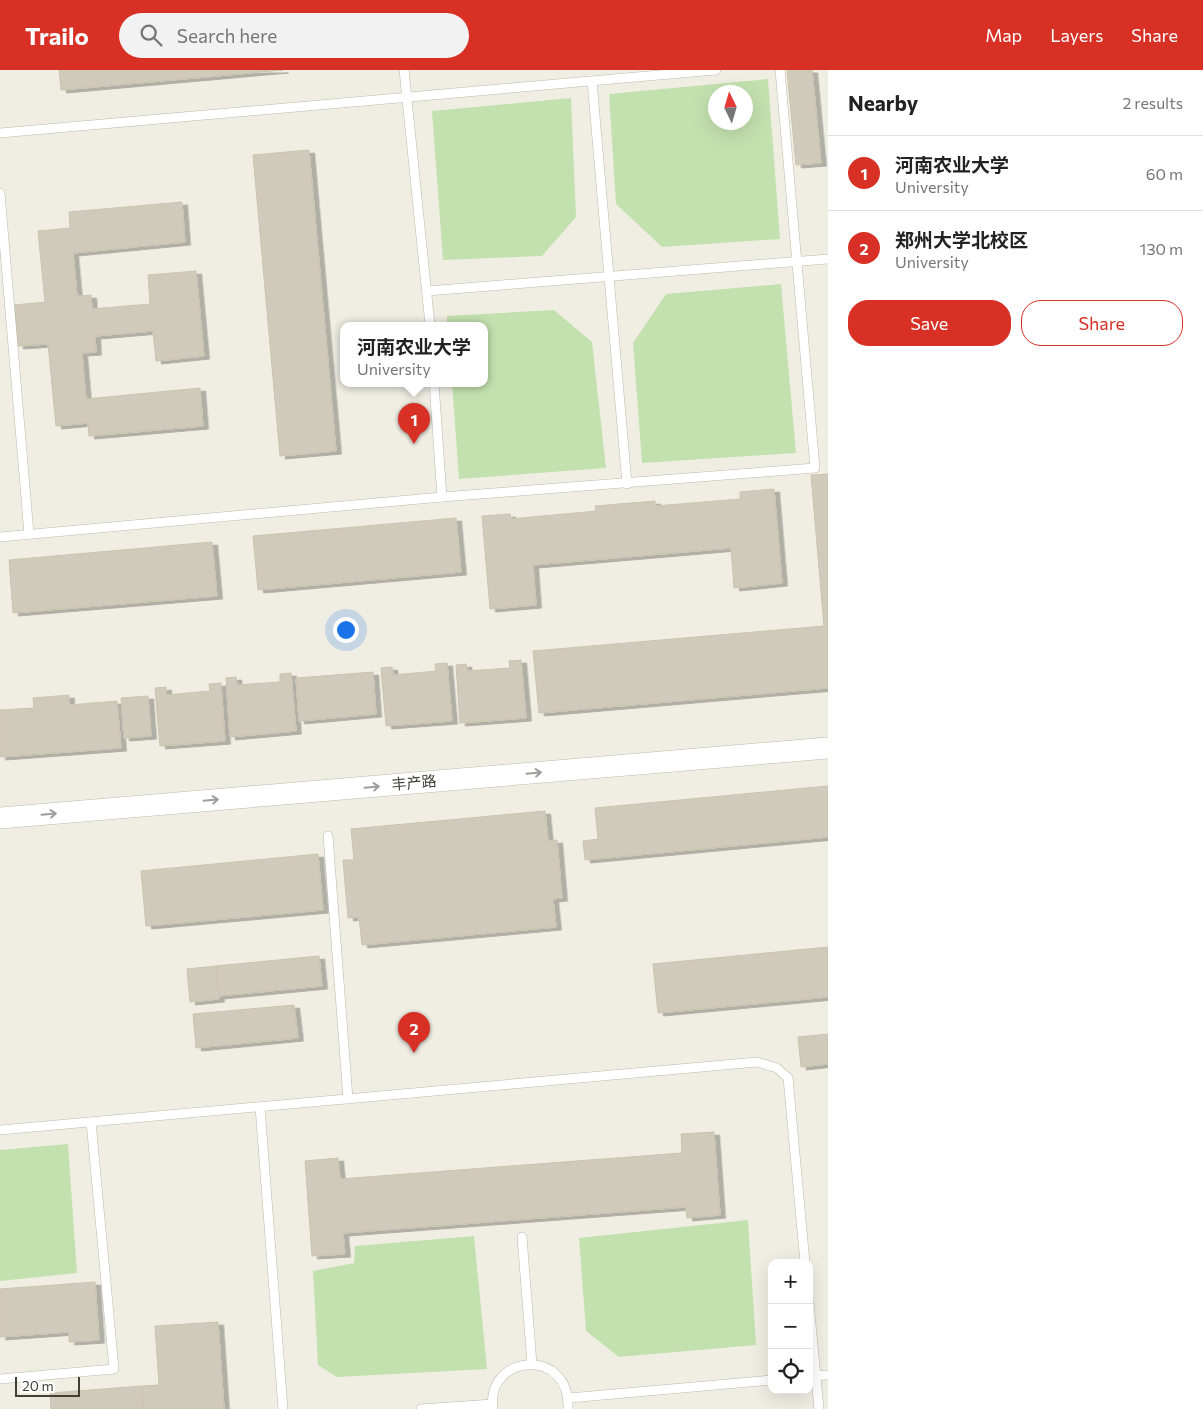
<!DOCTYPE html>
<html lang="en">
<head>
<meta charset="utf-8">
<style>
	:root { --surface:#fff; --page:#f2f2f2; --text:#222; --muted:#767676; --line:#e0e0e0; --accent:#d93025 }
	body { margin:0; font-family:Commissioner,"Noto Sans SC",sans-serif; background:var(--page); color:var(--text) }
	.controls { position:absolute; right:15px; bottom:15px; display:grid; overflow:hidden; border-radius:10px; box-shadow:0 5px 20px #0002 }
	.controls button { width:45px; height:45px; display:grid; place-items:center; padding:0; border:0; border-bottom:1px solid var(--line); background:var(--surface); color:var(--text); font:25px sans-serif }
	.compass { position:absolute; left:708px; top:15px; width:45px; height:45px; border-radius:50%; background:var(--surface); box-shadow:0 5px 20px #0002; rotate:355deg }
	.scale { position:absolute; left:15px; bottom:12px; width:65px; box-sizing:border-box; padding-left:5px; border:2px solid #413e34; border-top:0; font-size:14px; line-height:18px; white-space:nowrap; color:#413e34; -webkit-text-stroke:4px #fff; paint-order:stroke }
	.you { position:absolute; left:345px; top:559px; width:18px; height:18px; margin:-12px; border:4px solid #fff; border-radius:50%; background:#1a73e8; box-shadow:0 0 0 8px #1a73e833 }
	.badge { display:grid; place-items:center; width:32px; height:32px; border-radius:50%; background:var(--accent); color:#fff; font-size:16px; font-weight:700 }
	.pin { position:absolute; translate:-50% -41px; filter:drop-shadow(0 1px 2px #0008) }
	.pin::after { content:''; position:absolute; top:26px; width:18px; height:15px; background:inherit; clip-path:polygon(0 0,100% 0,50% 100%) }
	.popup { position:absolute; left:340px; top:252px; width:148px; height:65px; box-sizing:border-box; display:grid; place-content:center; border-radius:10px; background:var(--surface); filter:drop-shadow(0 1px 4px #0005); font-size:16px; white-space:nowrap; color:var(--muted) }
	.popup b { font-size:19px; color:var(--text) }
	.popup::after { content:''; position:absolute; left:50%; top:100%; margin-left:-10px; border:10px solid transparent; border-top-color:var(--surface) }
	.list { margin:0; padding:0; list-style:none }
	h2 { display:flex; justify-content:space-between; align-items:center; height:65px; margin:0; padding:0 20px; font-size:21px }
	h2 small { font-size:16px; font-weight:400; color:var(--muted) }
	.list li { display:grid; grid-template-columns:32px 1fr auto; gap:15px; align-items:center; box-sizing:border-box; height:75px; padding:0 20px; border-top:1px solid var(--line) }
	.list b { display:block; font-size:19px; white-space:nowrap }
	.list p { margin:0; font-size:16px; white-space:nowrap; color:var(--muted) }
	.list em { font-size:16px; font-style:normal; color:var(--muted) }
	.actions { display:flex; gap:10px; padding:15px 20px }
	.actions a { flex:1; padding:11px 0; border:1px solid var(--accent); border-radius:20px; text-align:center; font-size:18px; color:var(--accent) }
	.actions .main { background:var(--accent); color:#fff }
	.icon { flex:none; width:28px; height:28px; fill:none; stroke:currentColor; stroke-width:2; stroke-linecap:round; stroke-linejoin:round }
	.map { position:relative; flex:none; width:828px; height:1339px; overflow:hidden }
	header { display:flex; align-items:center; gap:30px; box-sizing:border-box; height:70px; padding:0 25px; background:var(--accent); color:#fff }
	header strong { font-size:24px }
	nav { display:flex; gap:28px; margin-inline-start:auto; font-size:18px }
	.search { width:350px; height:45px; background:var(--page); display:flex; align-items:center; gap:12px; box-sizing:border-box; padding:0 18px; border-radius:28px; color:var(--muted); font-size:19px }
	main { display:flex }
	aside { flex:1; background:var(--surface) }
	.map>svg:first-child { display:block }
	.green { fill:#c3e1af; fill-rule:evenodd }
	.building { fill:#d0caba; stroke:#cac3ae; filter:url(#shadow) }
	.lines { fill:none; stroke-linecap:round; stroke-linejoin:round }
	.service-casing { stroke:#bdb9aa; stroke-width:10 }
	.tertiary-casing { stroke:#bdb9aa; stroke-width:22 }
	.service { stroke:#fff; stroke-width:9 }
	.tertiary { stroke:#fff; stroke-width:21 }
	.oneway { stroke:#a09e9a }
	.labels { text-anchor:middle; stroke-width:4.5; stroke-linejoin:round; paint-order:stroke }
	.street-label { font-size:15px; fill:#413e34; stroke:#fff }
</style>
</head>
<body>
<header>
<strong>Trailo</strong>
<div class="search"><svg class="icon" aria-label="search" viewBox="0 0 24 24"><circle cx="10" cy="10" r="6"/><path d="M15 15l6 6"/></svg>Search here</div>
<nav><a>Map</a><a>Layers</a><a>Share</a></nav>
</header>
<main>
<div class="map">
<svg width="828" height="1339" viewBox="0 0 828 1339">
	<defs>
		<filter id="shadow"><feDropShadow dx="5.5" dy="3" stdDeviation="0" flood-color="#0004"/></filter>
	</defs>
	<rect width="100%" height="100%" fill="#f0eee3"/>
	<g class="green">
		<path d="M 768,9 L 780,169 L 662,177 L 616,134 L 609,24 ZM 746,22 L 746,52 L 716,52 L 716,22 Z"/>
		<polygon points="571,28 576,147 542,186 443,190 432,41"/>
		<polygon points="781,214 796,383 642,393 633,273 666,224"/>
		<polygon points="554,240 592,272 606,398 459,409 452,313 484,313 484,255 447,255 447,246"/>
		<polygon points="68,1074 77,1203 0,1211 0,1080"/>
		<polygon points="748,1150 756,1275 619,1287 586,1261 579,1168"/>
		<polygon points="474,1166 487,1299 337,1307 318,1295 313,1201 354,1193 355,1176"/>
	</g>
	<g class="building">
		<polygon points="59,0 283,0 61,20"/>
		<polygon points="787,0 812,0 821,93 796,95"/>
		<polygon points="309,80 336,381 280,386 253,85"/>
		<polygon points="182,132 185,172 73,183 77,226 91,225 92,239 150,234 148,205 196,201 204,286 156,291 153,261 95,266 96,282 82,283 86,329 200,318 203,356 89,366 88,353 56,356 48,274 18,276 14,235 45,232 38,161 70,158 69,142"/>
		<polygon points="828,404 828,618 539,643 533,581 824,556 811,405"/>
		<polygon points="774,419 782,513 734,518 731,478 533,495 536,535 490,539 482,446 510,444 511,449 596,441 595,436 655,431 655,436 740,429 740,422"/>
		<polygon points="456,448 461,502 258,520 253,466"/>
		<polygon points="212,472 217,526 13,543 9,490"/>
		<polygon points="521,590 526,648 460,653 456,595 466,594 467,601 510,598 509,591"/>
		<polygon points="447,593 452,651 386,656 381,598 392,597 393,605 436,601 435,594"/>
		<polygon points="373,602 376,644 299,651 296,608"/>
		<polygon points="291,603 296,661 230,667 226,608 236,607 237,615 280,612 280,604"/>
		<polygon points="221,613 225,671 160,676 155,618 166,617 166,625 210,621 209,614"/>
		<polygon points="69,625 69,635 117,631 121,678 0,687 0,640 34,638 33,628"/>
		<polygon points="148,626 151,666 124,668 121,628"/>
		<polygon points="828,716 828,767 585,790 583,771 598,769 595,738"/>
		<polygon points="545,741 548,771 557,770 562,828 553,829 556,857 362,875 359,847 348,848 343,790 354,790 351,759"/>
		<polygon points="318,784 323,840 146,856 141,801"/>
		<polygon points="828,877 828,927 658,943 653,894"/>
		<polygon points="319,886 322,916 218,926 216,896"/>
		<polygon points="216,896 219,929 190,932 187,899"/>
		<polygon points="294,935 298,968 196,978 193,944"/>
		<polygon points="828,964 828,994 801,997 798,967"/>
		<polygon points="714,1062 720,1145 687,1148 686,1137 343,1163 345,1184 312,1186 305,1091 338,1088 340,1109 682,1083 681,1064"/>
		<polygon points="95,1212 99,1270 69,1272 69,1262 0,1267 0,1219"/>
		<polygon points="218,1252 224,1339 143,1339 142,1316 159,1315 155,1256"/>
		<polygon points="142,1316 143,1339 51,1339 50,1323"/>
	</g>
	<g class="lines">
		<g class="service-casing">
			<g id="service">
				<polyline points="404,0 430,255"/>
				<polyline points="592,11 627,414"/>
				<polyline points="0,63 716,0"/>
				<polyline points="0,123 29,464"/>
				<polyline points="427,221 828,189"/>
				<polyline points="434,313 442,427"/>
				<polyline points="0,467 442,427 815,398 780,0"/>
				<polyline points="328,766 348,1029"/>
				<polyline points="260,1037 283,1339"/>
				<polyline points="0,1060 757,992 777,998 788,1008 805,1193"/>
				<polyline points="522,1167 532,1294"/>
				<polyline points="809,1233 819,1339"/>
				<polyline points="809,1306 828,1305"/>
				<polyline points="0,1309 114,1299 91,1052"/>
				<polyline points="569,1328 772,1310"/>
				<polyline points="421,1339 493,1334"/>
				<path d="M 493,1339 C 485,1284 571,1276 568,1339"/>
			</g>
		</g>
		<g class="tertiary-casing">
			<polyline id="tertiary" points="0,748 828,678"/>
		</g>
		<use href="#service" class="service"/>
		<use href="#tertiary" class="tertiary"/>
	</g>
	<defs><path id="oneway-shaft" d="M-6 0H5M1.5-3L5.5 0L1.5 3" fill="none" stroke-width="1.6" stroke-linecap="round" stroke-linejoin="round" transform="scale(1.25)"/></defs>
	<g class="oneway">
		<use href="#oneway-shaft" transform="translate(534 703) rotate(-5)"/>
		<use href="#oneway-shaft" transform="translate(372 717) rotate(-5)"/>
		<use href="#oneway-shaft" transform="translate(211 730) rotate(-5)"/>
		<use href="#oneway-shaft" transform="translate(49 744) rotate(-5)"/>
	</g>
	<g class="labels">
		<g class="street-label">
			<text transform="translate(414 713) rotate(-5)" y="5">丰产路</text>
		</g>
	</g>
</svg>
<div class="controls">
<button>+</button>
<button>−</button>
<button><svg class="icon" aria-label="locate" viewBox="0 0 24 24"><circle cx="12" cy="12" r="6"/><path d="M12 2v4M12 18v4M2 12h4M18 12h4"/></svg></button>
</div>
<svg class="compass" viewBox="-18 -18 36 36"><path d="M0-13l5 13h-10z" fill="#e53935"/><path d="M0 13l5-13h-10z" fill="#767676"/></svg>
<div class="scale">20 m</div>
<div class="you"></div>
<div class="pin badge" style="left:414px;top:374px">1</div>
<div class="popup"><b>河南农业大学</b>University</div>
<div class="pin badge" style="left:414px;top:983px">2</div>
</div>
<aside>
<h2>Nearby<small>2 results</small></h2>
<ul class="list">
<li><span class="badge">1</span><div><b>河南农业大学</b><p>University</p></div><em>60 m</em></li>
<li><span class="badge">2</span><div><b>郑州大学北校区</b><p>University</p></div><em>130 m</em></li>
</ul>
<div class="actions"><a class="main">Save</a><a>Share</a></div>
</aside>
</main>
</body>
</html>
